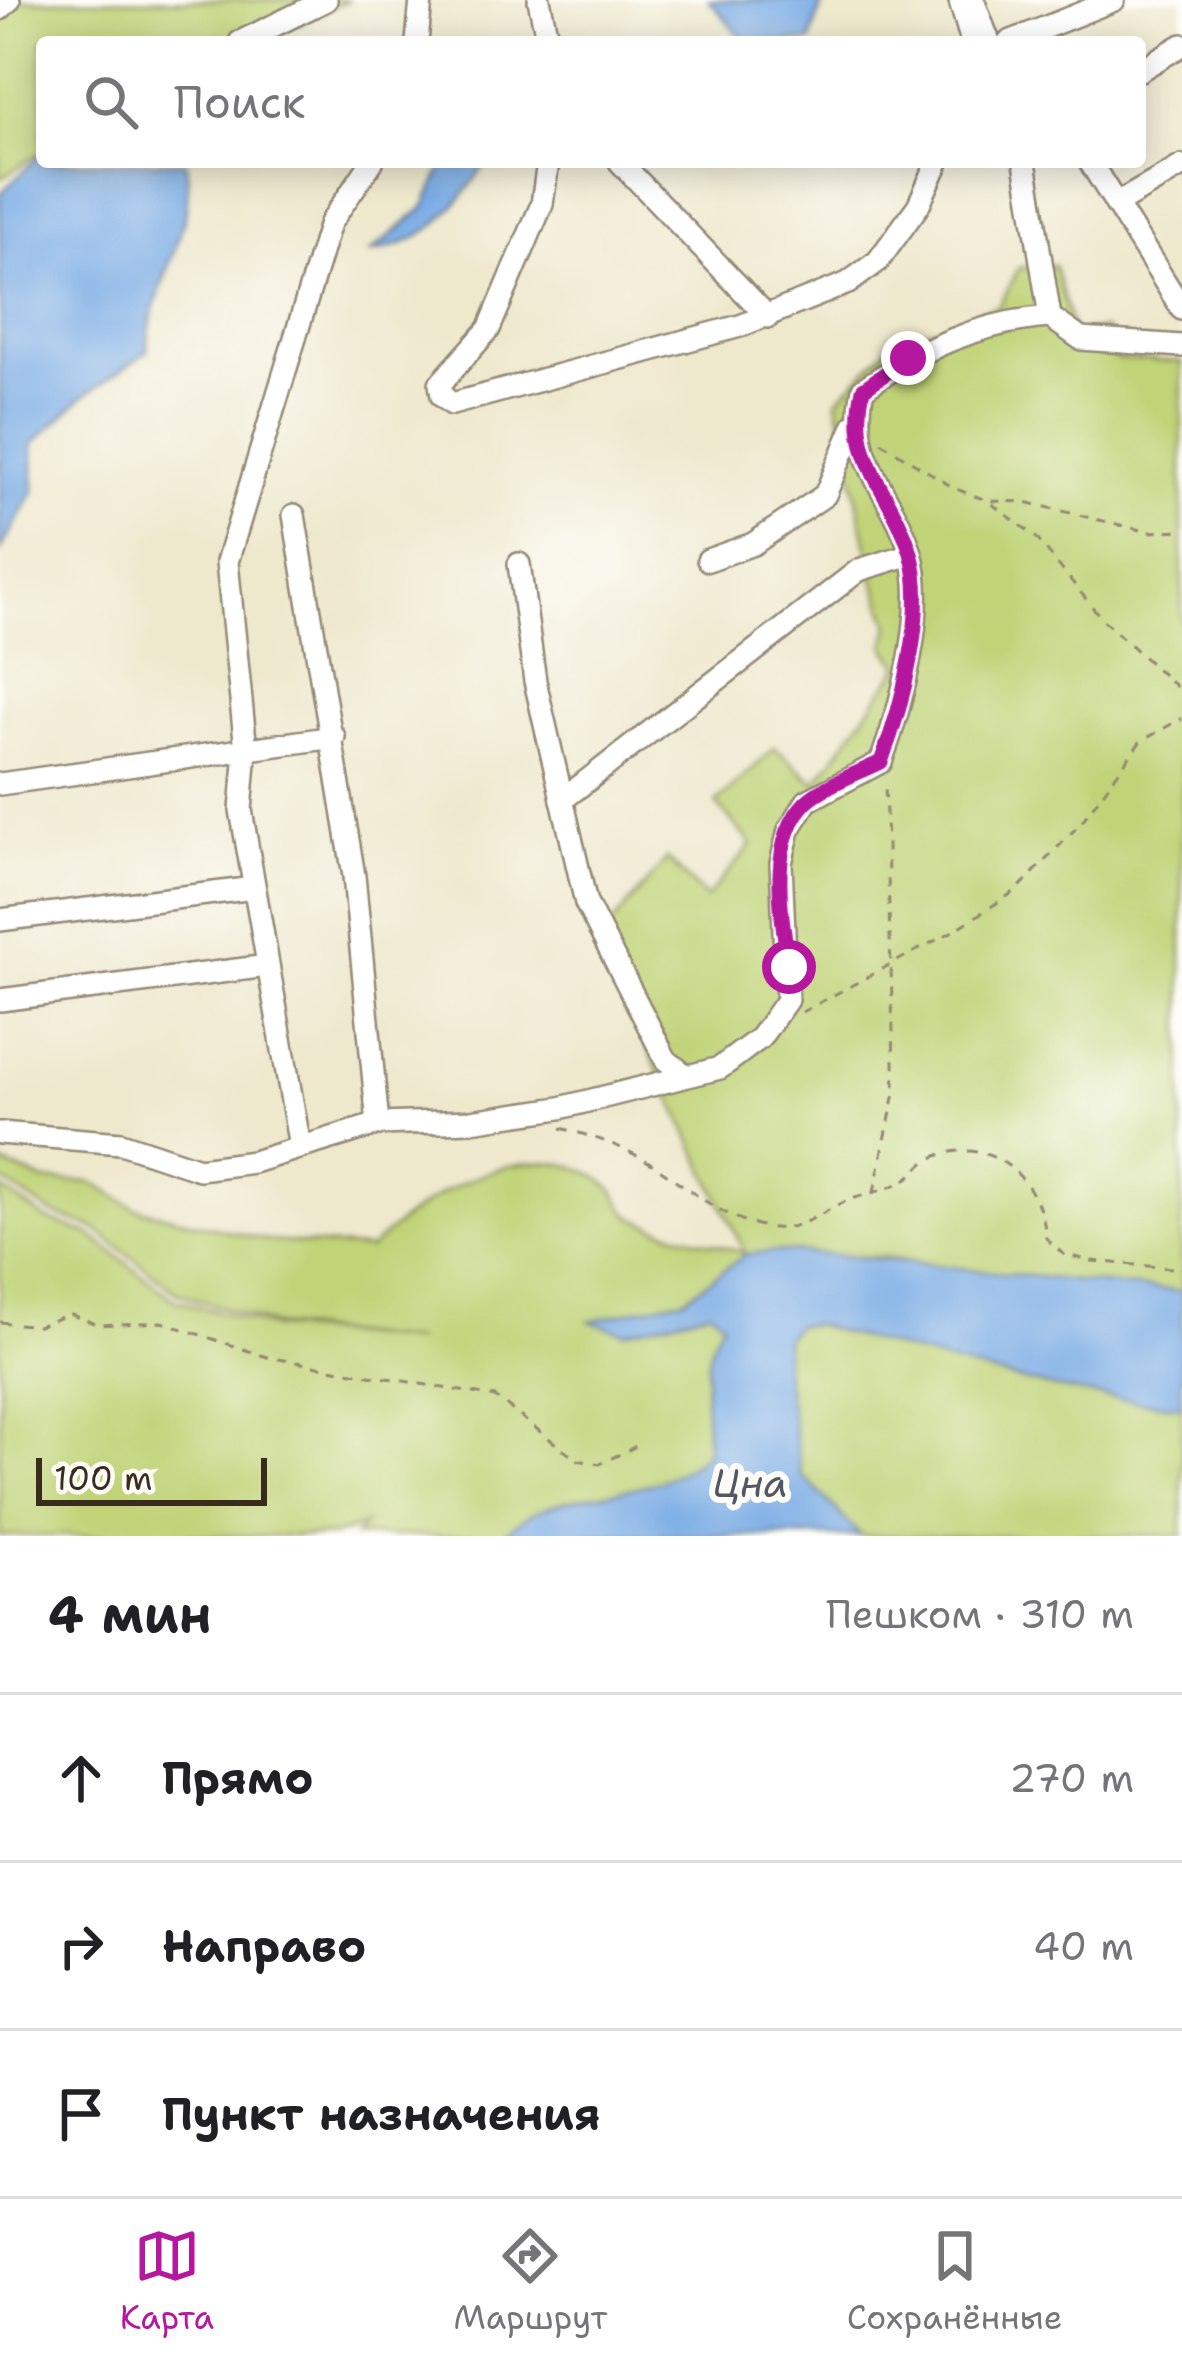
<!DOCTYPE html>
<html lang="ru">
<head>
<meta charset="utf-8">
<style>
	:root { --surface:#fff; --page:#f6f6f6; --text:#202124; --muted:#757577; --line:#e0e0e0; --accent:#b5179e }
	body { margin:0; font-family:"Shantell Sans",sans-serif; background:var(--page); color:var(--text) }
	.scale { position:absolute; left:36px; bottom:30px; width:231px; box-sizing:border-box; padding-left:12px; border:6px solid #3b2a1e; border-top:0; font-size:33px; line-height:42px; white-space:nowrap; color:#3b2a1e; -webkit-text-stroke:9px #fdfcf7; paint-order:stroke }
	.stop { position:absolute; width:36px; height:36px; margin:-27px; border:9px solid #b5179e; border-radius:50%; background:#fff }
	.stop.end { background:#b5179e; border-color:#fff; box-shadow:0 3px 12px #0008 }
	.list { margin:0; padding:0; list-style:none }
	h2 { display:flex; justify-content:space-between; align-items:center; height:156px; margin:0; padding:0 48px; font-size:51px }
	h2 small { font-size:39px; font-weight:400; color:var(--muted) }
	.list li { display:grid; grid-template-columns:78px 1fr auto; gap:36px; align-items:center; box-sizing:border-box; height:168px; padding:0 48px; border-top:3px solid var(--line) }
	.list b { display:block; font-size:45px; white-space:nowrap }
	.list em { font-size:39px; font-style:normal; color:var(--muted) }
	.icon { flex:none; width:66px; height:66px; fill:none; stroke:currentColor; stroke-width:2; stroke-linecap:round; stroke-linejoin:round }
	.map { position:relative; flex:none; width:1182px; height:1536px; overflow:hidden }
	.search { position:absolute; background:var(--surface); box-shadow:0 6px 30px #0003; left:36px; right:36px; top:36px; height:132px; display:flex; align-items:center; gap:30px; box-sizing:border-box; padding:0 42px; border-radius:12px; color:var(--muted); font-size:45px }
	.sheet { height:660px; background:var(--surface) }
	nav { display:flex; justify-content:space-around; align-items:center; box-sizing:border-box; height:168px; border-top:3px solid var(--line); background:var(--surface); font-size:33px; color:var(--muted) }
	nav a { display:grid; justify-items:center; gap:6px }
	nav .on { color:var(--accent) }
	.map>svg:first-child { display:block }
	.green { fill:#c0d377; stroke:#7e7e4a; stroke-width:3 }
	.water { fill:#7aace5; stroke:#5a6b82; stroke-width:3 }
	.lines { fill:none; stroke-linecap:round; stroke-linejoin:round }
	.minor-casing { stroke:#948976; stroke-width:26 }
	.path { stroke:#948976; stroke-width:3; stroke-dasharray:9 9; stroke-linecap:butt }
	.minor { stroke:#fff; stroke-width:21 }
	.route { stroke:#b5179e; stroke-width:15 }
	.labels { text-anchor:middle; stroke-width:12; stroke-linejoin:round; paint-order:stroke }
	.water-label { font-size:39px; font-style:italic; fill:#515864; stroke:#fdfcf7 }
</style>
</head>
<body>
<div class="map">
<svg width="1182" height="1536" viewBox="0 0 1182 1536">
	<rect width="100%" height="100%" fill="#fdfcf7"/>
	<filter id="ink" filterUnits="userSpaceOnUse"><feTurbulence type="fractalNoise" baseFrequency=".00833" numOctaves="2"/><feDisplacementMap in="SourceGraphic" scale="24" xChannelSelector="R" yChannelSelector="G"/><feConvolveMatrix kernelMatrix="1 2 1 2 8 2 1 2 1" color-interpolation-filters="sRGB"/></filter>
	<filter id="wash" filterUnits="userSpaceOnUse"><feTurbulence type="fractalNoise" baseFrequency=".004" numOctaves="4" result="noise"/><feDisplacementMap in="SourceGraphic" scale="48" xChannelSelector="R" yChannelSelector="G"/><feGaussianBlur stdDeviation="2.7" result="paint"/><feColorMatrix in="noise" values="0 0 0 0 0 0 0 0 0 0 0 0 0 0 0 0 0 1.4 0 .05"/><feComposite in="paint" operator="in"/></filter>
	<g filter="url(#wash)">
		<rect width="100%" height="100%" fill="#eee8cd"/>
		<g class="green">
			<polygon points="0,0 349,0 260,42 42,42 42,151 0,179"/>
			<path d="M 1054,265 L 1073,333 L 1105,329 L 1115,359 L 1182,362 L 1182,1291 L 997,1275 L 885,1257 L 747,1254 L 685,1298 L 593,1321 L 624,1332 L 711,1309 L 724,1322 L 705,1415 L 707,1451 L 686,1473 L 641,1490 L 565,1501 L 503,1536 L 355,1536 L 364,1525 L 333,1536 L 0,1536 L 0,1188 L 46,1219 L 89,1234 L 173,1299 L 274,1328 L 417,1341 L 278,1326 L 178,1293 L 94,1228 L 51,1213 L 0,1179 L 0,1163 L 45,1181 L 91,1182 L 135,1208 L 270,1241 L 370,1249 C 423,1195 538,1125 609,1186 C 618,1194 623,1210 630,1215 C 662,1234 710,1241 745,1253 L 597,942 L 667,859 L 706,898 L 752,845 L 716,803 L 775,748 L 816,783 L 900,666 L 885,646 L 890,626 L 873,576 L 837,400 L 892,343 L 999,306 L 1019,268 Z"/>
			<path d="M 796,1325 L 816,1325 C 937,1360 1056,1396 1182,1406 L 1182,1536 L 861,1536 L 801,1474 L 784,1370 L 785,1339 Z"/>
		</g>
		<g class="water">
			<polygon points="709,0 823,0 810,42 746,42"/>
			<path d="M 42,153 L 42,162 L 186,162 C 198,232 149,285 147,352 L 84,396 L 33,444 L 34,492 L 0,551 L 0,194 Z"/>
			<path d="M 445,162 L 487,162 C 456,209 428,243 371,252 L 424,208 Z"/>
			<path d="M 780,1251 C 914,1259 1047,1281 1182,1291 L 1182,1406 C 1056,1396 937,1360 817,1325 L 796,1325 L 785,1339 L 784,1370 L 801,1474 L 861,1536 L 503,1536 C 556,1477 652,1510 707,1451 C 705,1415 700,1350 723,1322 L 711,1310 L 624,1332 L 590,1321 L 685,1298 L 746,1254 Z"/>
		</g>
	</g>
	<g filter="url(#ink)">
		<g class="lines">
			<g class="minor-casing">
				<g id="minor">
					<polyline points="539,0 548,42"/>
					<polyline points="973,0 989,42"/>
					<polyline points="960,1 972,42"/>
					<polyline points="0,9 9,0"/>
					<polyline points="240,42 326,0"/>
					<polyline points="417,42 421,0"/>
					<polyline points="1009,42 1114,0"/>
					<polyline points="1140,70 1182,45"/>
					<polyline points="548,162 542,204 489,329 440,384 442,396 452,404 740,326 848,283 878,261 918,206 938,162"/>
					<polyline points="620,162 768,317"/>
					<polyline points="1090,162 1182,309"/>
					<polyline points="1116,204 1182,166"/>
					<polyline points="1050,317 1081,339 1182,346"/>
					<polyline points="294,515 354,876 378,1124"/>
					<polyline points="708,560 753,544 825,495 855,424"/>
					<polyline points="519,564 535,681 586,903 666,1060 684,1074"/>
					<polyline points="0,784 334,737"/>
					<polyline points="562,800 859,570 911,554"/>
					<polyline points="0,920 254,888"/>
					<polyline points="0,1000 268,966"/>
					<path d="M 0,1133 L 121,1143 L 199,1169 L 253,1162 L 378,1124 L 471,1121 L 560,1108 L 720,1068 L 760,1038 L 787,1000 L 781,863 L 789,830 L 807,801 L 881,762 C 901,707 928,610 911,553 C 892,490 847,462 863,389 C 921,349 979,322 1050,317 L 1025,162"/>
					<polyline points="300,1147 241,810 246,750 227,562 330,223 372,162"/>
				</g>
			</g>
			<g class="path">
				<polyline points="881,442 954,488 988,501 1025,502 1149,532 1182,530"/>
				<polyline points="992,504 1034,535 1103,620 1182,692"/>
				<polyline points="802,1012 955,930 1017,890 1080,824 1140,742 1182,718"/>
				<path d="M 561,1128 C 592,1136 628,1148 655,1166 C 693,1191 720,1218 766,1227 C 796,1233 817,1215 842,1203 C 861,1194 884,1192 903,1181 C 913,1176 921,1163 932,1158 C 991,1132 1042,1181 1046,1238 L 1063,1254 L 1091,1261 L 1182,1269"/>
				<polyline points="874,1192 895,1093 885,784"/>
				<polyline points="0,1322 38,1326 69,1314 99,1325 162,1322 267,1357 495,1397 577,1460 600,1464 640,1444"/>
			</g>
			<use href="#minor" class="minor"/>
		</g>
	</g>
	<g class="lines" filter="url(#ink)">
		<path class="route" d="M 789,967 C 782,917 766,843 806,802 C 824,785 859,773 881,762 C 902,707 928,611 911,553 C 892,490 847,462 863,389 L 908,358"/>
	</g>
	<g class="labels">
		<g class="water-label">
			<text x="750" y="1497">Цна</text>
		</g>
	</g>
</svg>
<div class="scale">100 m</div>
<div class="stop" style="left:789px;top:967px"></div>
<div class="stop end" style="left:908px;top:358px"></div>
<div class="search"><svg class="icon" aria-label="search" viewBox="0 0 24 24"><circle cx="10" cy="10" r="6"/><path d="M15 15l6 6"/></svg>Поиск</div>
</div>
<section class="sheet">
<h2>4 мин<small>Пешком · 310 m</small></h2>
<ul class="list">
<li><svg class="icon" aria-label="ahead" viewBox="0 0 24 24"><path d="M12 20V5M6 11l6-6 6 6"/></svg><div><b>Прямо</b></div><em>270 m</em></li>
<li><svg class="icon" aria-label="right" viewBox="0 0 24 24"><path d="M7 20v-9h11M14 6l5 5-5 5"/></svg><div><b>Направо</b></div><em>40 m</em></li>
<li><svg class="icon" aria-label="arrive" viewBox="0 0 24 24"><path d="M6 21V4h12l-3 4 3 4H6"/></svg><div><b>Пункт назначения</b></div></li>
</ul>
</section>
<nav>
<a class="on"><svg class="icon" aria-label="map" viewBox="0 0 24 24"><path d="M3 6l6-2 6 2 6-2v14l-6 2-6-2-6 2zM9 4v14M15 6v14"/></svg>Карта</a>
<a><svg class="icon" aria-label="directions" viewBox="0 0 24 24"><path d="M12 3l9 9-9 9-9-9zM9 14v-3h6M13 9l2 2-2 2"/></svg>Маршрут</a>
<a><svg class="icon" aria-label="saved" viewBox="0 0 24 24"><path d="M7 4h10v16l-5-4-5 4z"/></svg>Сохранённые</a>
</nav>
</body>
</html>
